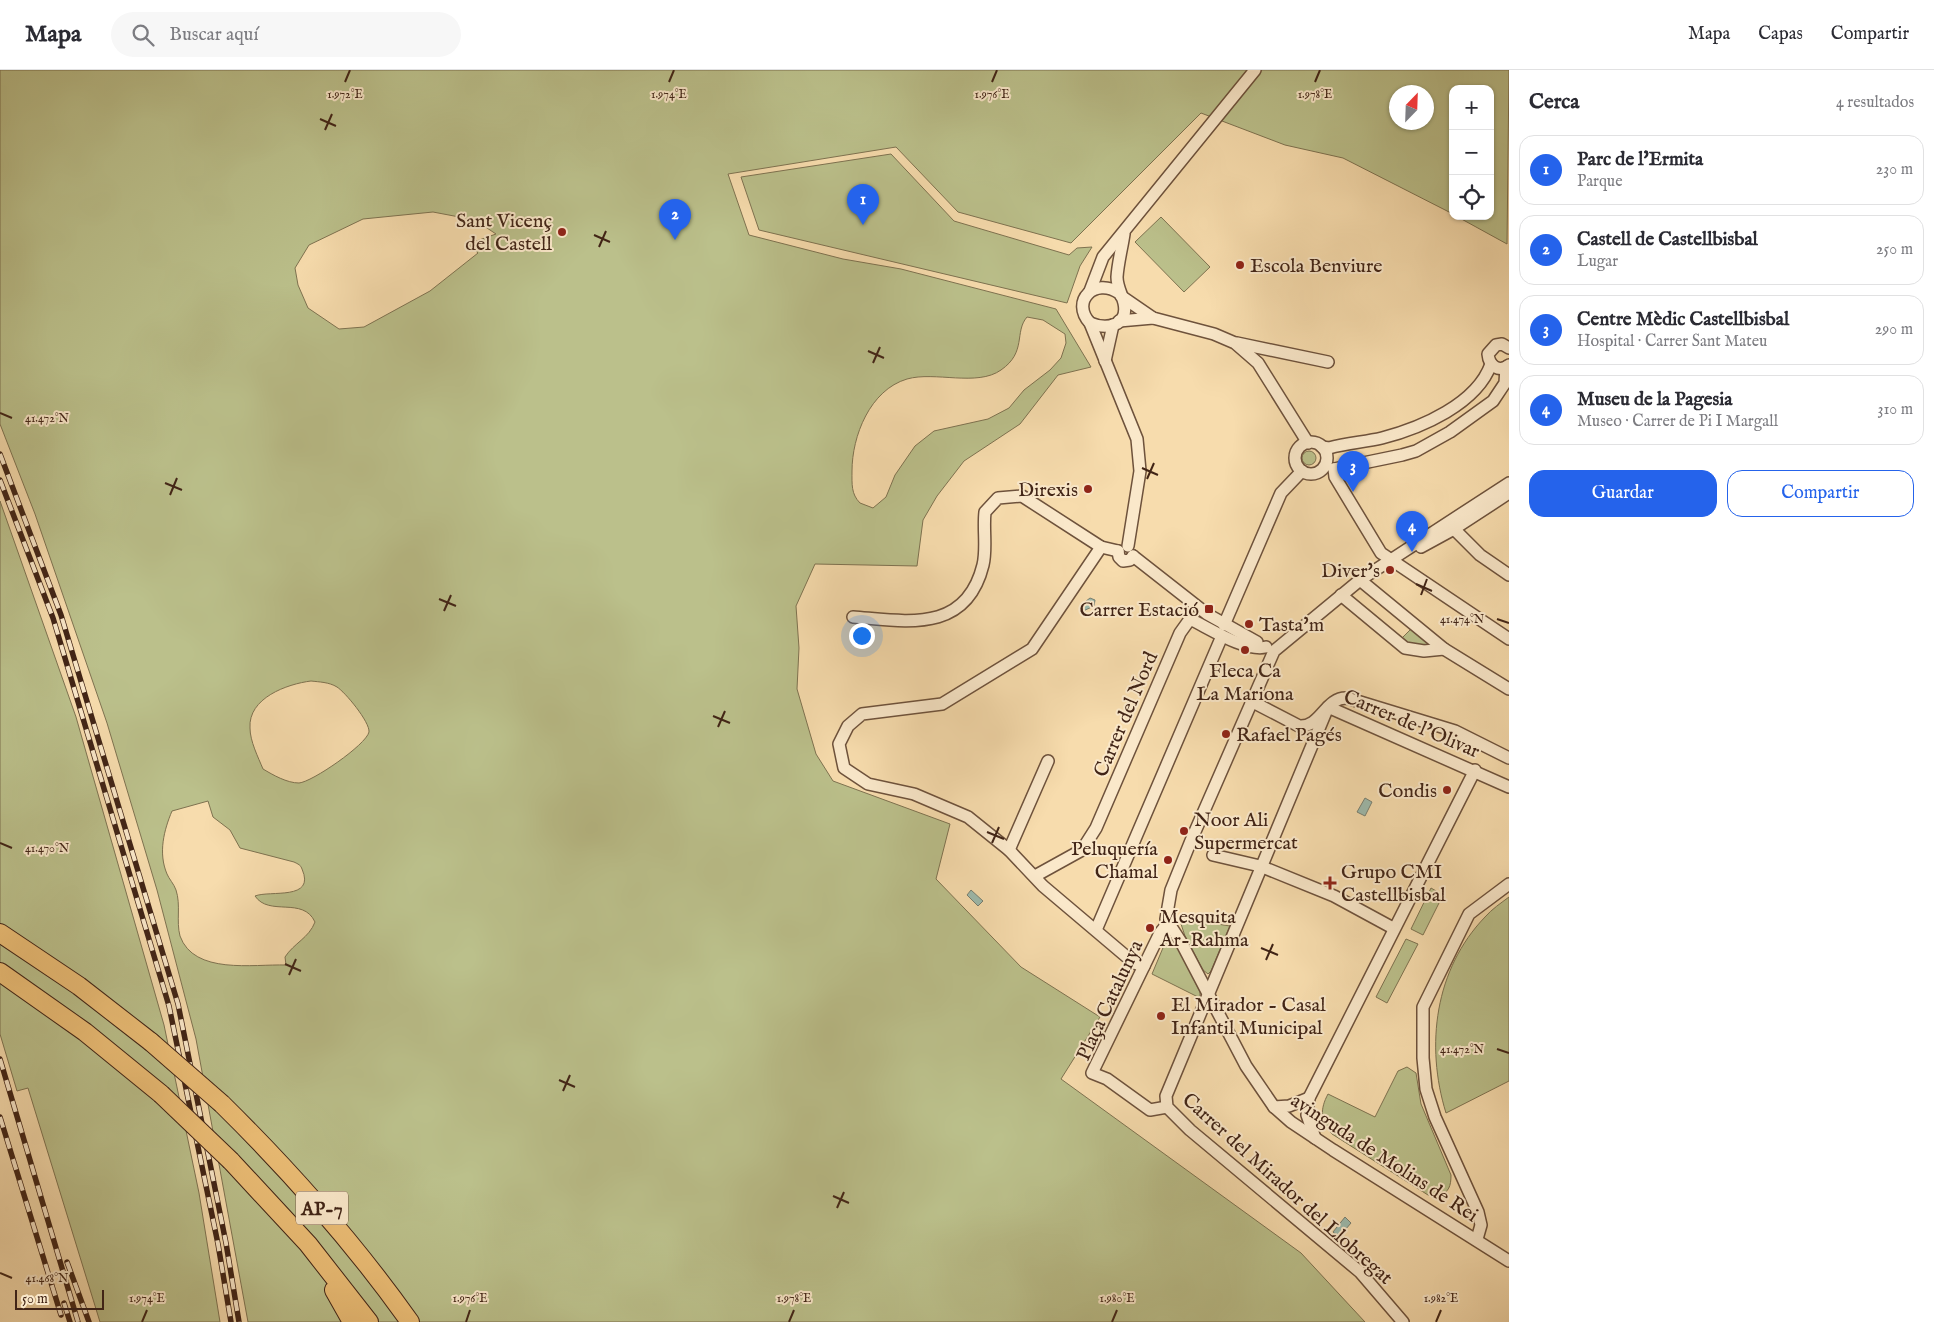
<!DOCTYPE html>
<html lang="es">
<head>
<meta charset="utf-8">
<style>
	:root { --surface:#fff; --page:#f7f7f7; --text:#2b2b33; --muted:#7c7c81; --line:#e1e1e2; --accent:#2563eb }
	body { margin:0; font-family:"IM FELL English",serif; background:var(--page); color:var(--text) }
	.controls { position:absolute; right:15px; top:15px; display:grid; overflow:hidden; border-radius:10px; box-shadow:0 1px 4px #0004 }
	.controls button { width:45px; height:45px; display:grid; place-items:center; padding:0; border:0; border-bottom:1px solid var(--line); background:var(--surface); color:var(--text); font:25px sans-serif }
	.compass { position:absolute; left:1389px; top:15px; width:45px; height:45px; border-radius:50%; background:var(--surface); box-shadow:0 1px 4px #0004; rotate:23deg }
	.scale { position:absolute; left:15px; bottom:12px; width:89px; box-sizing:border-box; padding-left:5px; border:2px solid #412416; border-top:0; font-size:14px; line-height:18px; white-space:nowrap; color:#412416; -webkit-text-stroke:4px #fae8ca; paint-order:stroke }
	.you { position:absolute; left:861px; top:565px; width:18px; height:18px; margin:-12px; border:4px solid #fff; border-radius:50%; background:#1a73e8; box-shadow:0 0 0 8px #1a73e833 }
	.badge { display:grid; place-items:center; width:32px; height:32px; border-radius:50%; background:var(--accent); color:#fff; font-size:16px; font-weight:700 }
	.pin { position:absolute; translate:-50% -41px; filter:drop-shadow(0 1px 2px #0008) }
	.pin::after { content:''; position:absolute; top:26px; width:18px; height:15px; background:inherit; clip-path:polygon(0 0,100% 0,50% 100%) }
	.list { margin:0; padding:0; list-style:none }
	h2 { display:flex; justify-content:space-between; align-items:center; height:65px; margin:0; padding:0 20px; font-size:21px }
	h2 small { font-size:16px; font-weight:400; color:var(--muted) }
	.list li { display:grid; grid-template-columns:32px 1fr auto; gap:15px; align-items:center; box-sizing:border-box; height:70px; margin:0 10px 10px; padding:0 10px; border:1px solid var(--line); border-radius:15px }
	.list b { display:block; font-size:19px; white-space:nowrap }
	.list p { margin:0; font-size:16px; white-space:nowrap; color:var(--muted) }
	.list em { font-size:16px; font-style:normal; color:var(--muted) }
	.actions { display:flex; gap:10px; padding:15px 20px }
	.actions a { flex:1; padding:11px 0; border:1px solid var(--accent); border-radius:15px; text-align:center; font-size:18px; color:var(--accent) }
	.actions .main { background:var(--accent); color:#fff }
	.icon { flex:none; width:28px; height:28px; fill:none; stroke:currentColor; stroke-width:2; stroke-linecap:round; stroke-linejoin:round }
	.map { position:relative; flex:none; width:1509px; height:1252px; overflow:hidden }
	header { display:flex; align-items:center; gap:30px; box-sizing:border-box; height:70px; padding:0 25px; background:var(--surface); border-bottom:1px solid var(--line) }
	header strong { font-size:24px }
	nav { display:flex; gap:28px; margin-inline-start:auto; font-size:18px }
	.search { width:350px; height:45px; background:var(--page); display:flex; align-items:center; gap:12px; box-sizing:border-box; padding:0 18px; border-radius:28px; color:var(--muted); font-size:19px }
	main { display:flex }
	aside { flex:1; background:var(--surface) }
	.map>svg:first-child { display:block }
	.green { fill:#bbc08b; stroke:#7e7250; fill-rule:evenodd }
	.water { fill:#9dbbae; stroke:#787f71 }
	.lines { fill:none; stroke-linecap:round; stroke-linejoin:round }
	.minor-casing { stroke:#6e523c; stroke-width:14 }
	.highway-casing { stroke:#412416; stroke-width:20 }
	.minor { stroke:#fae8ca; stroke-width:11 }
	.highway { stroke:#ecbe76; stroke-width:18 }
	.rail-casing { stroke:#412416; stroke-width:5.5 }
	.rail { stroke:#fae8ca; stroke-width:4; stroke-dasharray:11; stroke-linecap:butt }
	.highway-bridge-casing { stroke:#412416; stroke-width:20; stroke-linecap:butt }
	.highway-bridge { stroke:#ecbe76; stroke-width:18 }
	.ticks { fill:none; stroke:#412416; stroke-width:2 }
	.poi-dot { fill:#8f2418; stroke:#fae8ca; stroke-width:2 }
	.labels { text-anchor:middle; stroke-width:4; stroke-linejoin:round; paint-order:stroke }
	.shield { fill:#fae8ca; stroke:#785f4c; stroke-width:1 }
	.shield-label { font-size:19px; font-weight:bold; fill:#412416 }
	.poi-label { font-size:20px; fill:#412416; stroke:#fae8ca; text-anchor:start }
	.street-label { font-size:20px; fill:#412416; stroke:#fae8ca }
	.ticks-label { font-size:12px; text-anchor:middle; fill:#412416; stroke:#fae8ca; stroke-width:4; stroke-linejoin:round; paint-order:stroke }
</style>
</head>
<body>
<header>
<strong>Mapa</strong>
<div class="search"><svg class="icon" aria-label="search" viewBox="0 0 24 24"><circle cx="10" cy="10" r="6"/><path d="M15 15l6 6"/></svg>Buscar aquí</div>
<nav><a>Mapa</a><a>Capas</a><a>Compartir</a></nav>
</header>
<main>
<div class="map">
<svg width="1509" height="1252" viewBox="0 0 1509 1252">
	<rect width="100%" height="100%" fill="#f7dcad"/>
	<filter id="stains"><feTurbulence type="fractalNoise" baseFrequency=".004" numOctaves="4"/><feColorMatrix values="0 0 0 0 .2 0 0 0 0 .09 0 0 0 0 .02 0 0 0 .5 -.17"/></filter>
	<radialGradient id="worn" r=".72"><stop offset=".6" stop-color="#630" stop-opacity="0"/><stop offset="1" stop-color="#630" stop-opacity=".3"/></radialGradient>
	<g class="green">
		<path d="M 0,0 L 1509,0 L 1507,174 L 1456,146 L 1490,146 L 1490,19 L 1453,19 L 1453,144 L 1343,88 L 1285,75 L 1201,43 L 1071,173 L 958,142 L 896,77 L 728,104 L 749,165 L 843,189 L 901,199 L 1056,239 L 1091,297 L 1058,305 L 1020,354 L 964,391 L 937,426 L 923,450 L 917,496 L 815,494 L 796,536 L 799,578 L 797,619 L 816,684 L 833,711 L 950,754 L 936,809 L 1021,897 L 1100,947 L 1061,1009 L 1301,1183 L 1365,1252 L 248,1252 L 196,969 L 157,820 L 107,653 L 35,444 L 0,354 ZM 1396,22 L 1426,22 L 1426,52 L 1396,52 ZM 433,142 L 475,150 L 496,164 L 468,174 L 478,183 L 430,221 L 364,257 L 339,259 L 308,238 L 298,215 L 295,198 L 309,175 L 363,149 ZM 1027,247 L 1043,250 L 1065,264 L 1066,273 L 1061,288 L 1050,300 L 1024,320 L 1009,338 L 988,349 L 934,361 L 915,376 L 895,405 L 886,427 L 873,438 L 860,433 C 851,424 852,414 852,401 C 852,366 870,320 907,309 C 935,301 977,317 1001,300 C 1027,282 1014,262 1027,247 ZM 311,611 C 319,612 329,612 337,617 C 345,622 370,652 369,662 C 366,675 312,712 299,713 C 287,713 273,705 263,699 C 258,687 250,671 250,658 C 248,628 287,614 311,611 ZM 208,731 L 213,747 L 230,760 L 240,778 L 294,792 C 298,794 301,795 302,799 C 316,831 270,820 255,826 C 269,847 303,826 315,852 C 309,868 294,873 285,887 L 286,895 C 253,894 194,905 180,866 C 176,851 181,835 176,820 C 174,814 169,809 167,804 C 158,783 164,760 172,741 Z"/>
		<polygon points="891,84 954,151 1069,185 1077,178 1092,177 1080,196 1067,233 759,160 741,107"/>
		<polygon points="1161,147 1210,197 1184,222 1135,172"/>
		<circle cx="1309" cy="388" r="7"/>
		<polygon points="0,431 76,647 164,955 199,1123 220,1252 100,1252 28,1018 17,1021 0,964"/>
		<polygon points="1412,558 1440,578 1424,579 1400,570"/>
		<polygon points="1431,818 1443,825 1423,865 1411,859"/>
		<path d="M 1509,827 L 1509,1011 L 1446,1043 C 1425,975 1435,899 1485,847 C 1492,839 1501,833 1509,827 Z"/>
		<polygon points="1179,848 1230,856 1211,901 1208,904 1203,900 1185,866"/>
		<polygon points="1170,869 1175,870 1200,922 1200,928 1152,904 1165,873"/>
		<polygon points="1406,869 1418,874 1387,933 1376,927"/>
		<path d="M 1407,997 L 1416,1003 L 1421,1034 L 1451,1105 C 1451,1116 1449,1122 1439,1126 L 1428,1125 L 1332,1064 C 1320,1051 1320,1039 1328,1024 L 1375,1047 L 1398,1001 Z"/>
	</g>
	<g class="water">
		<polygon points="1090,528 1095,530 1094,536 1081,542 1081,535"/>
		<polygon points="1365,728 1372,732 1365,746 1357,742"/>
		<polygon points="971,820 983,831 978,836 967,825"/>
		<polygon points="1345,1147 1351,1153 1339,1167 1333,1162"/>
	</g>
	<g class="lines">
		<g class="minor-casing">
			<g id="minor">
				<polyline points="1090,221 1103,187 1255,0"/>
				<path d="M 1119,223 C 1095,207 1070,231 1090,253 L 1137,369 L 1140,401 L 1128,476"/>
				<polyline points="1121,226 1153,248 1214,264 1235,273 1258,293 1308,373"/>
				<polyline points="1119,251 1153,248"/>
				<path d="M 1090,253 C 1107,260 1129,256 1124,233 C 1122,224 1117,217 1117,207 C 1118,192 1122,178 1124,164"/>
				<polyline points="1237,273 1328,292"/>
				<path d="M 1509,278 L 1502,274 L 1496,275 L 1488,284 C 1489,296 1499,303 1509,295"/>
				<polyline points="1105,291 1113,255"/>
				<circle cx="1311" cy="388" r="16"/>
				<path d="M 1322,377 L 1329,378 C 1347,373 1365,372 1382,368 C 1421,358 1477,334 1491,294"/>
				<polyline points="1334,399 1335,407 1381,483 1509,569"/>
				<polyline points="1334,399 1402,385 1416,381 1450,362 1493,331 1505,313 1506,297"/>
				<polyline points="1509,413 1360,510 1274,581 1190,773 1171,820 1166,849 1181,872 1246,996 1274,1037 1291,1052 1333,1080 1509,1191"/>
				<polyline points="1454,459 1480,485 1509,505"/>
				<polyline points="1101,477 1032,579 942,634 862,644 848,656 839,674 844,698 868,714 914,724 968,747 1009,780 1043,816 1134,893 1144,896"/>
				<polyline points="1421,477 1454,459 1509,423"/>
				<polyline points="1118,481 1119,487 1123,491 1130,490 1133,486"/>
				<polyline points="1133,486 1207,544 1257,572"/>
				<polyline points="1360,510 1444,579 1509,619"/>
				<polyline points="1341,525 1405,578 1424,581 1444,579"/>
				<path d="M 853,547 C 906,551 966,564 983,495 C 987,479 983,459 985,442 L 998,428 L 1022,426 L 1101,477 L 1118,481"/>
				<polyline points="1224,555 1281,423 1302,401"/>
				<path d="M 1251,631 L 1299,656 C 1321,658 1325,627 1347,628 L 1455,661 L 1509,688"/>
				<polyline points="1009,780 1048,691"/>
				<polyline points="1213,785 1260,796 1334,826 1393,858"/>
				<path d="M 1035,806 L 1082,780 L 1096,758 L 1180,563 L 1190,549 C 1209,558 1245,582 1266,577"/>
				<polyline points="1096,860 1222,566"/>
				<polyline points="1167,1037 1150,1040 1107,1009 1092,1003 1160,863 1168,853"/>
				<polyline points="1274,1037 1289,1036 1309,1028"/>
				<polyline points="1315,1068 1307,1045 1309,1028 1475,700"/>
				<polyline points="1477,1169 1481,1155 1478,1142 1435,1047 1426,1019 1423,988 1423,937 1469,844 1509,814"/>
				<polyline points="1403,1252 1360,1202 1190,1060 1167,1037 1166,1026 1328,637 1509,717"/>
			</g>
		</g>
		<g class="highway-casing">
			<g id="highway">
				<polyline points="0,863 79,916 151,972"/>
				<polyline points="0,902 85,962 161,1024"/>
				<path d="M 222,1034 C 291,1102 354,1173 410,1252"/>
				<polyline points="231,1091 308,1174 369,1252"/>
				<polyline points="334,1220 352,1252"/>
			</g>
		</g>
		<use href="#minor" class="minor"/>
		<use href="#highway" class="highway"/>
		<g class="rail-casing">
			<g id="rail">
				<polyline points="0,384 61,545 178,934 226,1173 239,1252"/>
				<polyline points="0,410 53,548 169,936 218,1174 231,1252"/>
				<polyline points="0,989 78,1252"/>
				<polyline points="0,1047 61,1245"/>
				<polyline points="67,1192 89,1252"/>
				<polyline points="64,1233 70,1252"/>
			</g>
		</g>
		<use href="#rail" class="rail"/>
		<g class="highway-bridge-casing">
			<g id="highway-bridge">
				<polyline points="151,972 222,1034"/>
				<polyline points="161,1024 231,1091"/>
			</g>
		</g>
		<use href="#highway-bridge" class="highway-bridge"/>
	</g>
	<path class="ticks" d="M 345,12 L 350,0M 669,12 L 674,0M 992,12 L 997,0M 1315,12 L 1320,0M 320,49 L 336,56M 325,60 L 332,44M 594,165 L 610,172M 599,177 L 606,161M 868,281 L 884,288M 873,293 L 880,277M 0,343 L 12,348M 1142,398 L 1158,405M 1147,409 L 1154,393M 165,413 L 182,420M 170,425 L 177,408M 1416,514 L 1432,521M 1421,525 L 1427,509M 439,529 L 456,536M 444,541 L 451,525M 1497,549 L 1509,553M 713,646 L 730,653M 718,657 L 725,641M 987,762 L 1004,769M 0,773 L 12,778M 992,773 L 999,757M 1261,878 L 1278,885M 1266,890 L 1273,874M 285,894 L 301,901M 289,905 L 296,889M 1497,979 L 1509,983M 559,1010 L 575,1017M 563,1021 L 570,1005M 833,1126 L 849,1133M 837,1138 L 844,1122M 0,1203 L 12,1208M 142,1252 L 147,1240M 466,1252 L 470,1240M 789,1252 L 794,1240M 1112,1252 L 1117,1240M 1436,1252 L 1441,1240"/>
	<g class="poi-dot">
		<circle cx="562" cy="162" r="5"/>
		<circle cx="1240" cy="195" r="5"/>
		<circle cx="1088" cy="419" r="5"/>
		<circle cx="1390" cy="500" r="5"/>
		<rect x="1204" y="534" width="10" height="10" rx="2.5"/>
		<circle cx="1249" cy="554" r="5"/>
		<circle cx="1245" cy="580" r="5"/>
		<circle cx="1226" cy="664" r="5"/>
		<circle cx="1447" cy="720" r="5"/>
		<circle cx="1184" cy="761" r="5"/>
		<circle cx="1168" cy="790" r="5"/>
		<path d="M1327.5 805.5h5v5h5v5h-5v5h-5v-5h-5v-5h5z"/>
		<circle cx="1150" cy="858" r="5"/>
		<circle cx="1161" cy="946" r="5"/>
	</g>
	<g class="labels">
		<rect class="shield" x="296" y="1121.5" width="52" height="33" rx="4"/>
		<g class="shield-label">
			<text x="322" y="1145">AP-7</text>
		</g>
		<g class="poi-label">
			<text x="552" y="157" text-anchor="end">Sant Vicenç<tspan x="552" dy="23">del Castell</tspan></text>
			<text x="1250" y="202">Escola Benviure</text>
			<text x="1078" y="426" text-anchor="end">Direxis</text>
			<text x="1380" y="507" text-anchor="end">Diver's</text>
			<text x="1199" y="546" text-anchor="end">Carrer Estació</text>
			<text x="1259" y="561">Tasta'm</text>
			<text x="1245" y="607" text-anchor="middle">Fleca Ca<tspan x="1245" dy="23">La Mariona</tspan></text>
			<text x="1236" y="671">Rafael Pagés</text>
			<text x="1437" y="727" text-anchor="end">Condis</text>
			<text x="1194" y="756">Noor Ali<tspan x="1194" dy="23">Supermercat</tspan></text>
			<text x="1158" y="785" text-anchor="end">Peluquería<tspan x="1158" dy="23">Chamal</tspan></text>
			<text x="1341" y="808">Grupo CMI<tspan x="1341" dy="23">Castellbisbal</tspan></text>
			<text x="1160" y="853">Mesquita<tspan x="1160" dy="23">Ar-Rahma</tspan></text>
			<text x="1171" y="941">El Mirador - Casal<tspan x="1171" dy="23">Infantil Municipal</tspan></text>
		</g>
		<g class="street-label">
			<text transform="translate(1125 644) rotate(-67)" y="7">Carrer del Nord</text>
			<text transform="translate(1412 653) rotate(23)" y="7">Carrer de l'Olivar</text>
			<text transform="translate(1109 930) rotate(-65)" y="7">Plaça Catalunya</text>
			<text transform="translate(1385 1087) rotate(33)" y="7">avinguda de Molins de Rei</text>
			<text transform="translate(1288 1118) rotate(42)" y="7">Carrer del Mirador del Llobregat</text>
		</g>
	</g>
	<g class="ticks-label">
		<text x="345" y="28">1.972°E</text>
		<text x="669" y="28">1.974°E</text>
		<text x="992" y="28">1.976°E</text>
		<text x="1315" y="28">1.978°E</text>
		<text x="47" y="352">41.472°N</text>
		<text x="1462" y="553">41.474°N</text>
		<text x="47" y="782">41.470°N</text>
		<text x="1462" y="983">41.472°N</text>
		<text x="47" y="1212">41.468°N</text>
		<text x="147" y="1232">1.974°E</text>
		<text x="470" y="1232">1.976°E</text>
		<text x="794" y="1232">1.978°E</text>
		<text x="1117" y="1232">1.980°E</text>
		<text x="1441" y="1232">1.982°E</text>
	</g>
	<rect width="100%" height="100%" filter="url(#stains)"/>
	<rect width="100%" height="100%" fill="url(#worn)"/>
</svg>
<div class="controls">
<button>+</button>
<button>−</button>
<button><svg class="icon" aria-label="locate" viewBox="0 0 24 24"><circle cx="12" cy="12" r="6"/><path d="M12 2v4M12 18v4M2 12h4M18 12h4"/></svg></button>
</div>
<svg class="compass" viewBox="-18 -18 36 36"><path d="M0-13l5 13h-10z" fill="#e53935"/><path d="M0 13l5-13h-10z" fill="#7c7c81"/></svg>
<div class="scale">50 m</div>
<div class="you"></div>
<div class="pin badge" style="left:863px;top:155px">1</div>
<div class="pin badge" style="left:675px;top:170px">2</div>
<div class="pin badge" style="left:1353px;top:422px">3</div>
<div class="pin badge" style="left:1412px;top:482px">4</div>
</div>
<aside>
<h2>Cerca<small>4 resultados</small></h2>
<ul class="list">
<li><span class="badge">1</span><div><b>Parc de l'Ermita</b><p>Parque</p></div><em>230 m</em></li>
<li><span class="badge">2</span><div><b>Castell de Castellbisbal</b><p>Lugar</p></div><em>250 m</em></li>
<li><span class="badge">3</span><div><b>Centre Mèdic Castellbisbal</b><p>Hospital · Carrer Sant Mateu</p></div><em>290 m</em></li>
<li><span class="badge">4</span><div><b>Museu de la Pagesia</b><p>Museo · Carrer de Pi I Margall</p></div><em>310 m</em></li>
</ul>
<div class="actions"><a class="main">Guardar</a><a>Compartir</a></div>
</aside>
</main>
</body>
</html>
